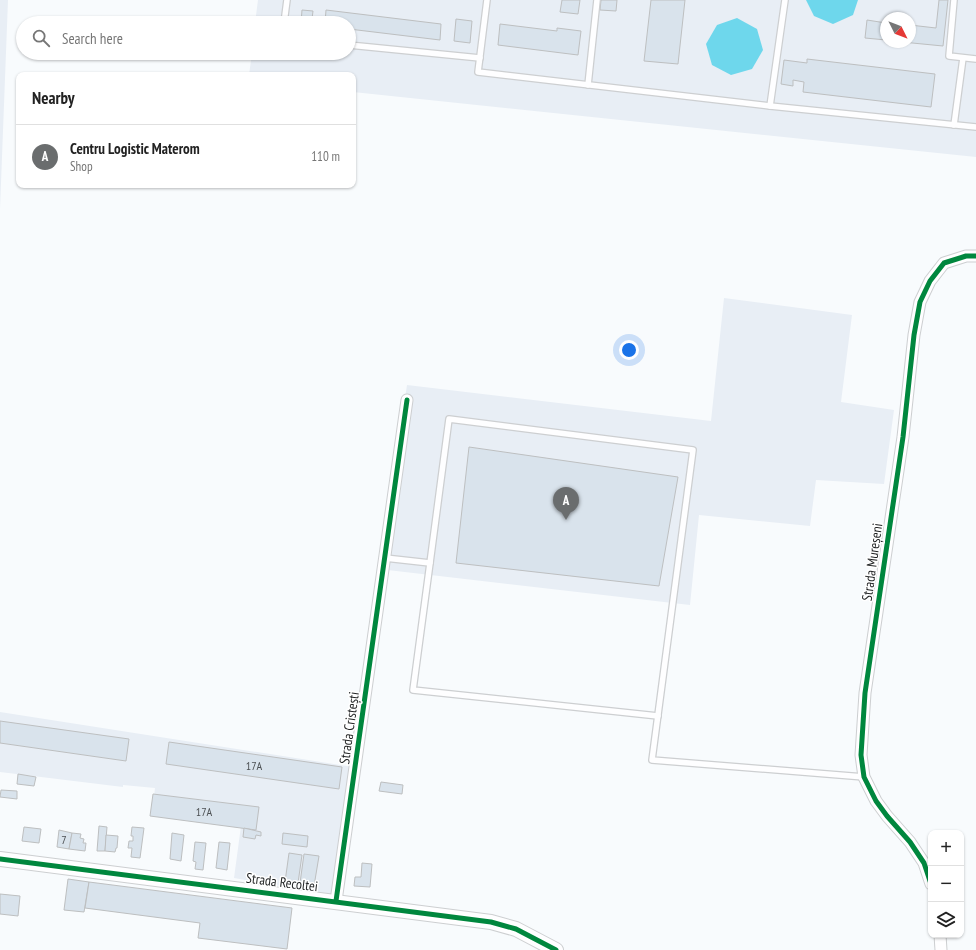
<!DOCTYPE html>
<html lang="en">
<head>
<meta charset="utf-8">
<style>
	:root { --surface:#fff; --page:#f6f6f6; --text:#222; --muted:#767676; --line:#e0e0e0; --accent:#6a6d6e }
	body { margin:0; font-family:"PT Sans Narrow",sans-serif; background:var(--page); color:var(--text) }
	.controls { position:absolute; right:12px; bottom:12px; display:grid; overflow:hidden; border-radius:8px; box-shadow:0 1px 3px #0004 }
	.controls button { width:36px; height:36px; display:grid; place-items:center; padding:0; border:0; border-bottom:1px solid var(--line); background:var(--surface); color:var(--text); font:20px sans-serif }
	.compass { position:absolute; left:880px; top:12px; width:36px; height:36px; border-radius:50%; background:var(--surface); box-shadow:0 1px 3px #0004; rotate:132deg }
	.you { position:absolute; left:629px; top:350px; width:14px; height:14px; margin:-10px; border:3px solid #fff; border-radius:50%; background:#1a73e8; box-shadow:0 0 0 6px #1a73e833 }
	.badge { display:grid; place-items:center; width:26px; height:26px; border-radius:50%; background:var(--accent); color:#fff; font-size:13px; font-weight:700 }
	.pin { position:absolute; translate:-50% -33px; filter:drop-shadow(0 1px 2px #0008) }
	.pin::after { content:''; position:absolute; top:21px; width:14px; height:12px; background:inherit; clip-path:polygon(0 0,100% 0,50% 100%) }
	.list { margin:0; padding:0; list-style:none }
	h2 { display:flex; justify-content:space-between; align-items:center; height:52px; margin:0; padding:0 16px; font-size:17px }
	h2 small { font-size:13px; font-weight:400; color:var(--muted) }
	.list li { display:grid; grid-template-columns:26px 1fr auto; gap:12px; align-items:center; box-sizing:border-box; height:64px; padding:0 16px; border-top:1px solid var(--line) }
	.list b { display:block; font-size:15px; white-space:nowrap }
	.list p { margin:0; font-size:13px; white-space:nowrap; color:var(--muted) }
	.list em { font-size:13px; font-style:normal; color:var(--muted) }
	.icon { flex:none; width:22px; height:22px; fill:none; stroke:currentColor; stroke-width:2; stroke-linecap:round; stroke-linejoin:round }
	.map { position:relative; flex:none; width:976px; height:950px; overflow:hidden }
	.search { position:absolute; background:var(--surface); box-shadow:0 1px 3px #0004; left:16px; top:16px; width:340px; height:44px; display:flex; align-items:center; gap:10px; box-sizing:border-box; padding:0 14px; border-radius:22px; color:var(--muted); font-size:15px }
	.panel { position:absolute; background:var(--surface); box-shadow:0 1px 3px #0004; left:16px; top:72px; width:340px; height:116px; border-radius:8px }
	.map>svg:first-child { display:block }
	.built { fill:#e8eef5; fill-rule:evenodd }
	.water { fill:#6ed7ec }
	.building { fill:#d9e3ec; stroke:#bdbfc0 }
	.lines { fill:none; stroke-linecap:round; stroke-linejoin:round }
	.service-casing { stroke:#cdcfd1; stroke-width:8 }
	.minor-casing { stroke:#cdcfd1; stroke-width:13 }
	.tertiary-casing { stroke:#cdcfd1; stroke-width:16 }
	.service { stroke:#fefeff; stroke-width:5.5 }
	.minor { stroke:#fefeff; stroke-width:11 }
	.tertiary { stroke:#fefeff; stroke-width:14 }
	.cycleway-casing { stroke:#fff; stroke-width:8 }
	.cycleway { stroke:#00873e; stroke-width:5 }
	.labels { text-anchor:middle; stroke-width:3; stroke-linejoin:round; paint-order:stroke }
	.number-label { font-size:12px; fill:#4d5154 }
	.street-label { font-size:14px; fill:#1e2021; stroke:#fff }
</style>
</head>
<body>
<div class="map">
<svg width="976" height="950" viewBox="0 0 976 950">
	<rect width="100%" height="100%" fill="#f8fbfd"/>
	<g class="built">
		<polygon points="0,0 8,0 0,209"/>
		<path d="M 258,0 L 976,0 L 976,157 L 353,92 L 353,75 L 249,75 L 252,53 L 349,53 L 349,23 L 255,23 ZM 886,18 L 910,18 L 910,42 L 886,42 Z"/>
		<polygon points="724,298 852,315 841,402 894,410 884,484 816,480 810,526 699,515 690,605 379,569 407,385 711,421"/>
		<polygon points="0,712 353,767 334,895 234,878 241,826 152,815 155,788 123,785 123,787 0,772"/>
	</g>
	<g class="water">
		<polygon points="806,0 858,0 853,15 833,24 814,16"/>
		<polygon points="737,18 757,29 763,50 752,69 731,75 712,65 706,44 717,25"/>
	</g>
	<g class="building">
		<polygon points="562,0 580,0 578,14 560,12"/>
		<polygon points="601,0 617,0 616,11 600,10"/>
		<polygon points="651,0 685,0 678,64 644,61"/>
		<polygon points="939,0 948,0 943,46 902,42 910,42 910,25 936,28"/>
		<polygon points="302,10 313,11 312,19 316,19 315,23 301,23"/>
		<polygon points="326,10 441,24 440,40 349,29 349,23 325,23"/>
		<polygon points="456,19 472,21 470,43 454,41"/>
		<polygon points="867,20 886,23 886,40 865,38"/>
		<polygon points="500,24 557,31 557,28 581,31 578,55 498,45"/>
		<polygon points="807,59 935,74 931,107 803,92 804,82 793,80 793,86 781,84 784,60 807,63"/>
		<polygon points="469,447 678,477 659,586 456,563"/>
		<polygon points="0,721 129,739 126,761 0,743"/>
		<polygon points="169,742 342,767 339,789 166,764"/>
		<polygon points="18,774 36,777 34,786 17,784"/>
		<polygon points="381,782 403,785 402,794 379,791"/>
		<polygon points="1,790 17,791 17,799 0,797"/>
		<polygon points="153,794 259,807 256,830 150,816"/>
		<polygon points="99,826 107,827 105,851 97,851"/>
		<polygon points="24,827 41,829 39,843 22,841"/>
		<polygon points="132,827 144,828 140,858 131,857 132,848 128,848 129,841 133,841 133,836 131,836"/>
		<polygon points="244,828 261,832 261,836 256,835 255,839 243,837"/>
		<polygon points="59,830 72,833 69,849 57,847"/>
		<polygon points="72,833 81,834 80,838 84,839 83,843 86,843 85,851 69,849"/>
		<polygon points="172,833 184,835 181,861 170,859"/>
		<polygon points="283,833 308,836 307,847 282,844"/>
		<polygon points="106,835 118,836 117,848 116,848 115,852 105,851"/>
		<polygon points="195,842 206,843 203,870 195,869 196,862 193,861"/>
		<polygon points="219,842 230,843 227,870 216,868"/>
		<polygon points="289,853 302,855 298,883 285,882"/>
		<polygon points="304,854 319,856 314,886 300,883"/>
		<polygon points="362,863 372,864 370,887 354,886 355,877 361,877"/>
		<polygon points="68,879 89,882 84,912 64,910"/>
		<polygon points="89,882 292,908 287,949 198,938 200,923 85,908"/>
		<polygon points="0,894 20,896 18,916 0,914"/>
	</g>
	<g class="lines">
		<g class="service-casing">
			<g id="service">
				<polyline points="487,0 478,72 770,106 976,127"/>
				<polyline points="954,0 949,56 976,59"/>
				<polyline points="284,23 287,0"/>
				<polyline points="349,45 480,58"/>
				<polyline points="588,85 597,0"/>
				<polyline points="770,106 785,0"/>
				<polyline points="954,125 963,58"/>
				<polyline points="385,558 430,563 449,419 693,450 652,760 864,777"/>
				<polyline points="430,563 413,690 658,716"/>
			</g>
		</g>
		<g class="minor-casing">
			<g id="minor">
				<polyline points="931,884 924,863 910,842 887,816 876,801 864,777 861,755 865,693 903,437 914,335 920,302 930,281 944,263 966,256 976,256"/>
				<polyline points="336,901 407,400"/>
				<polyline points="940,935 941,950"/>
			</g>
		</g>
		<g class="tertiary-casing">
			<polyline id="tertiary" points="0,859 491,922 516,929 556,950"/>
		</g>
		<use href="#service" class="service"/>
		<use href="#minor" class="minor"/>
		<use href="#tertiary" class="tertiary"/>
		<g class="cycleway-casing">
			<g id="cycleway">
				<polyline points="0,859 491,922 516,929 556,950"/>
				<polyline points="931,884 924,863 910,842 887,816 876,801 864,777 861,755 865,693 903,437 914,335 920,302 930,281 944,263 966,256 976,256"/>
				<polyline points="336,901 407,400"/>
			</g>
		</g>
		<use href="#cycleway" class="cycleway"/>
	</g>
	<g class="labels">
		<g class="number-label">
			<text x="254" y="770">17A</text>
			<text x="204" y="816">17A</text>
			<text x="64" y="844">7</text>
		</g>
		<g class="street-label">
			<text transform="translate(872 562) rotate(-82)" y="5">Strada Mureșeni</text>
			<text transform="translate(349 728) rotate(-82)" y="5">Strada Cristești</text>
			<text transform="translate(282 882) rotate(7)" y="5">Strada Recoltei</text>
		</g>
	</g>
</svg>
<div class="controls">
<button>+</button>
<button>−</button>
<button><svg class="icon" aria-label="layers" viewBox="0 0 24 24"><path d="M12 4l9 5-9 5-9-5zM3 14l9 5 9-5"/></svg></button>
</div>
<svg class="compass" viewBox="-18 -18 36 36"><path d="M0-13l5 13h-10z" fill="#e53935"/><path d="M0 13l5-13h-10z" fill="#767676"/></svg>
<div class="you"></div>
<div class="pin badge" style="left:566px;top:520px">A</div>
<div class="search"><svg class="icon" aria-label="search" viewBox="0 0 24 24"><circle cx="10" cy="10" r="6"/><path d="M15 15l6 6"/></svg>Search here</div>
<section class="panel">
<h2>Nearby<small></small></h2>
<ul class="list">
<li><span class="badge">A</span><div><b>Centru Logistic Materom</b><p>Shop</p></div><em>110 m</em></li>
</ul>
</section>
</div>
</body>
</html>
